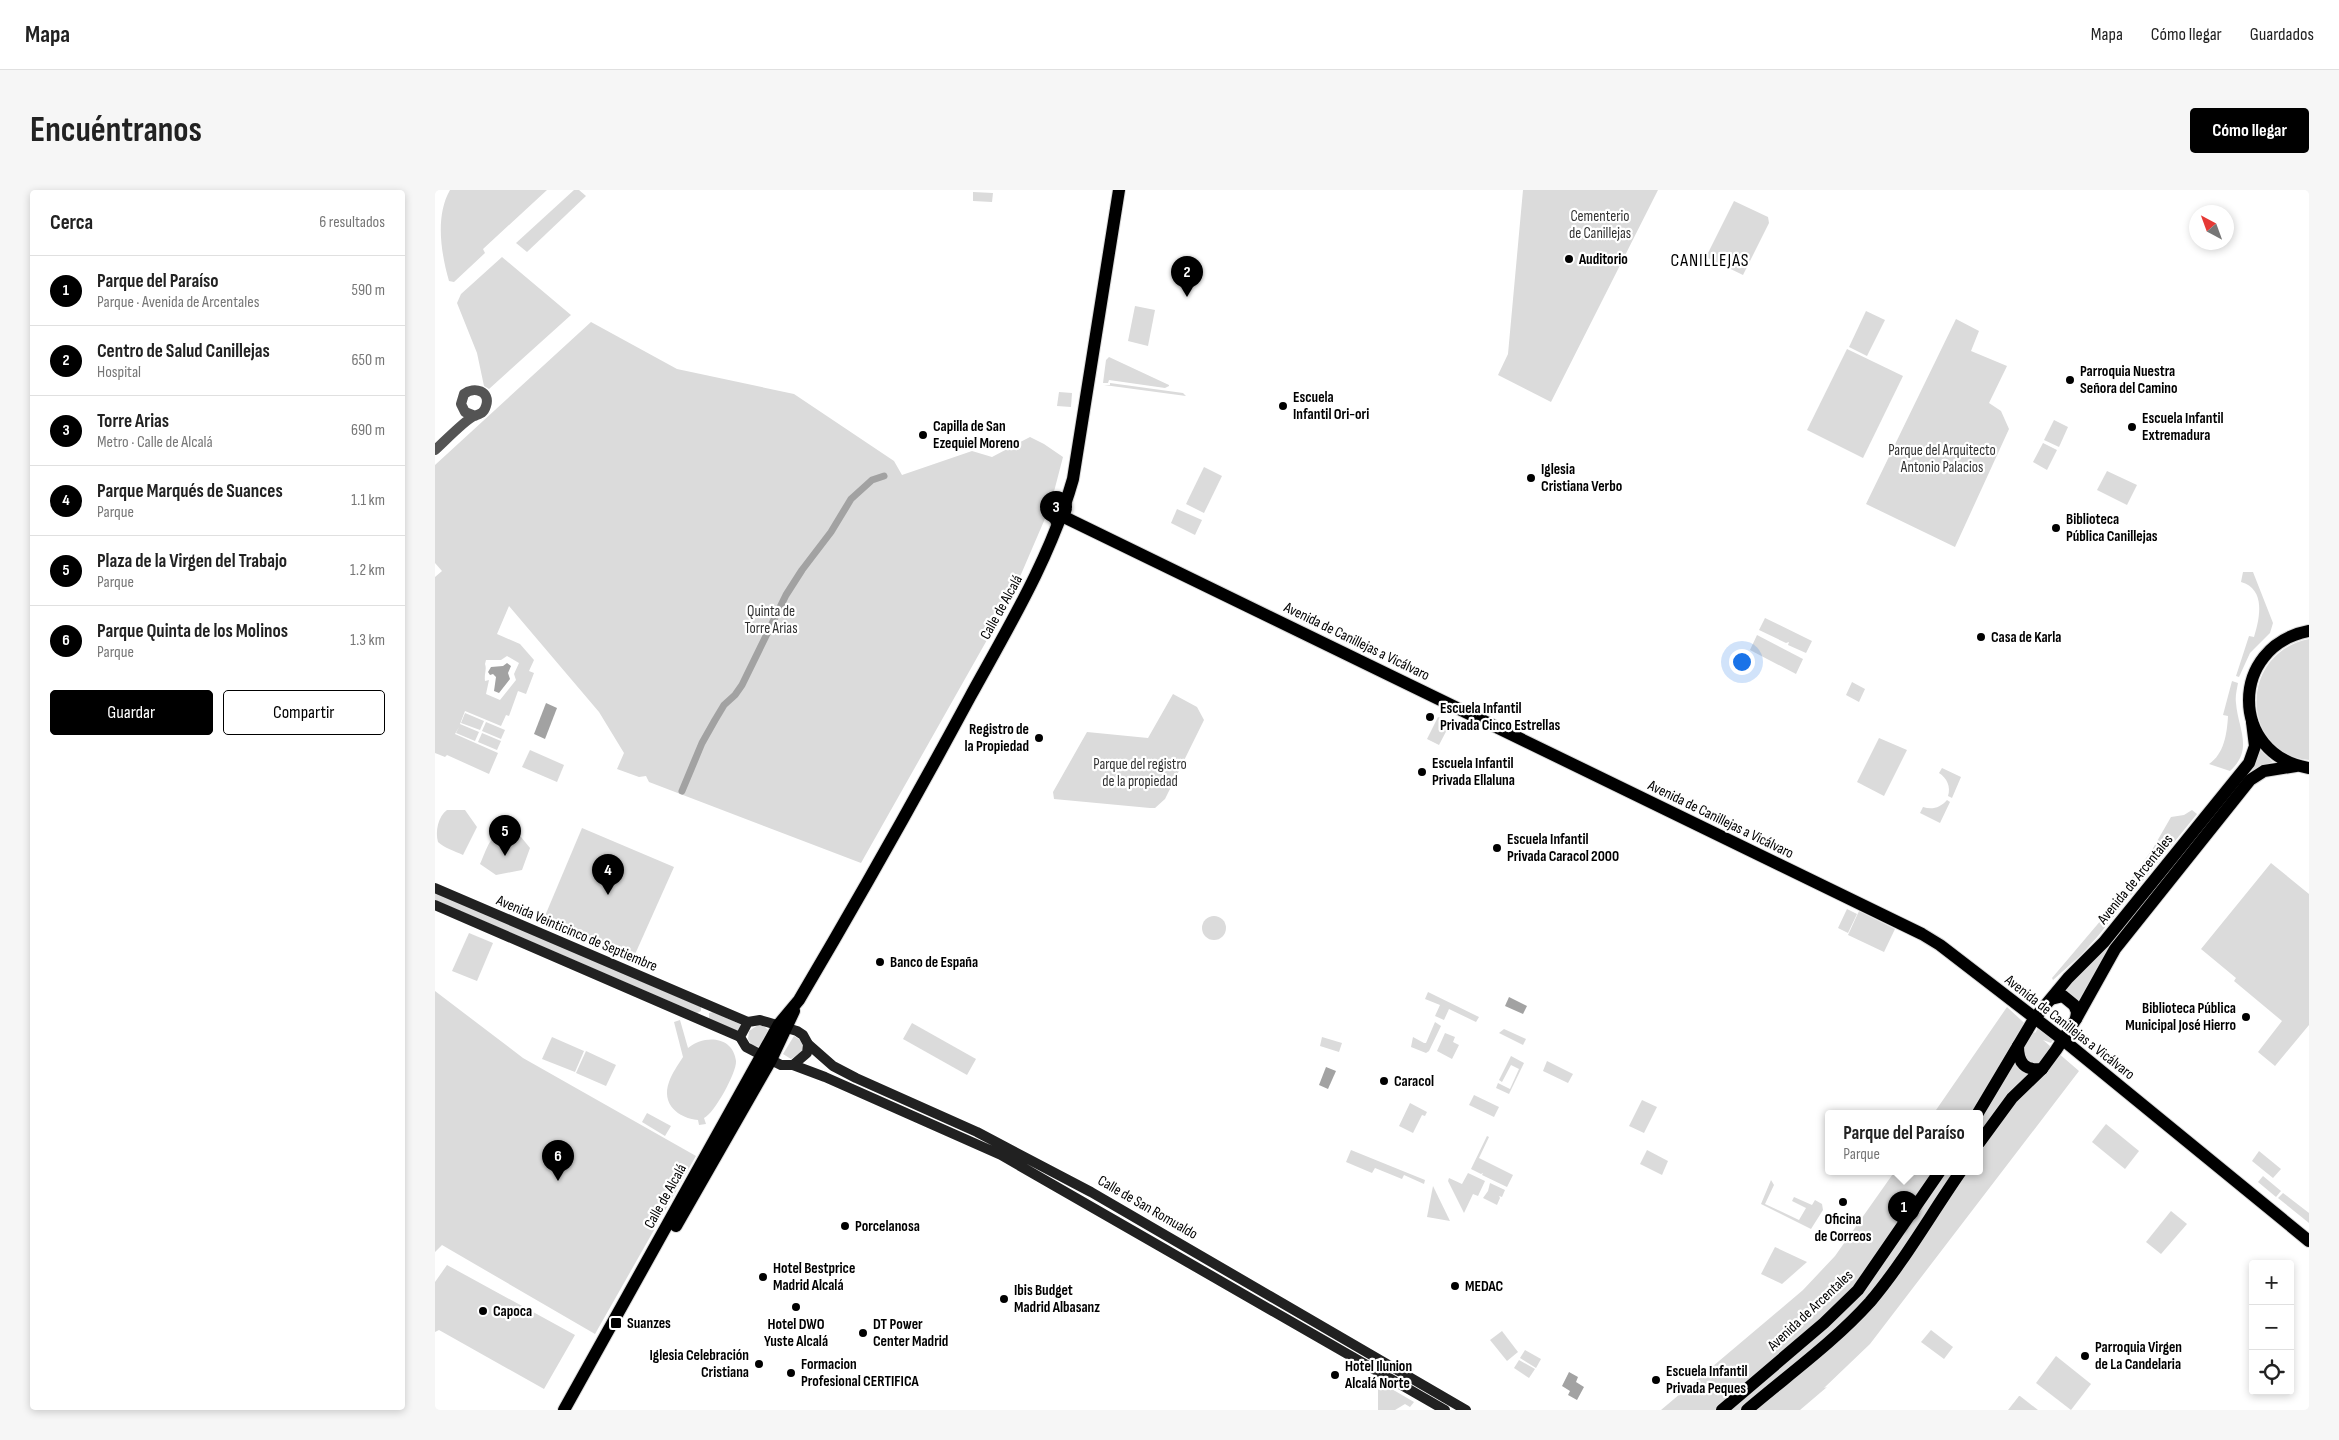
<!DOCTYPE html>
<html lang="es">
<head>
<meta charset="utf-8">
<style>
	:root { --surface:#fff; --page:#f6f6f6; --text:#222; --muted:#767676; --line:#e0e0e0; --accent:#000 }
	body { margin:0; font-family:"Sofia Sans Condensed",sans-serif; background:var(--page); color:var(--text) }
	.controls { position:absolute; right:15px; bottom:15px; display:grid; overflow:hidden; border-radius:5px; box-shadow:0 2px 8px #0003 }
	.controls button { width:45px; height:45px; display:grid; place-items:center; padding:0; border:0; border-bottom:1px solid var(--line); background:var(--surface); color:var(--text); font:25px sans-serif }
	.compass { position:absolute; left:1754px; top:15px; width:45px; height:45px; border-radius:50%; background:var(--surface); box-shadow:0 2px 8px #0003; rotate:319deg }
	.you { position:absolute; left:1306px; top:471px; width:18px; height:18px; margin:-12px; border:4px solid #fff; border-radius:50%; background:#1a73e8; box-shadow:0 0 0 8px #1a73e833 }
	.badge { display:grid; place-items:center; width:32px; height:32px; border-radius:50%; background:var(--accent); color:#fff; font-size:16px; font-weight:700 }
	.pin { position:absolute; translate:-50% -41px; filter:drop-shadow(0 1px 2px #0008) }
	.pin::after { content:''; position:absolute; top:26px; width:18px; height:15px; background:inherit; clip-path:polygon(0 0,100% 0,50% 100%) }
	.popup { position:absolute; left:1390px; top:920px; width:158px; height:65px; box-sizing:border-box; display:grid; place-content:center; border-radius:5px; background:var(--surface); filter:drop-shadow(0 1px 4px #0005); font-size:16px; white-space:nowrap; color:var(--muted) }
	.popup b { font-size:19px; color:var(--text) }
	.popup::after { content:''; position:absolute; left:50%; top:100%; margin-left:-10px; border:10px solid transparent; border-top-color:var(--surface) }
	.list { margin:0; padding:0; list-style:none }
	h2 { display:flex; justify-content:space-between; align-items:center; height:65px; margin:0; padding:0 20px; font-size:21px }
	h2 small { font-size:16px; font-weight:400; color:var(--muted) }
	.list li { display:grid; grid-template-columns:32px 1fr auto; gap:15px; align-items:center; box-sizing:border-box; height:70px; padding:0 20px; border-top:1px solid var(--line) }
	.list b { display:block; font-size:19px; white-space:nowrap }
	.list p { margin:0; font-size:16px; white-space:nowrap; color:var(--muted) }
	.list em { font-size:16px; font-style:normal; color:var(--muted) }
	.actions { display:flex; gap:10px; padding:15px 20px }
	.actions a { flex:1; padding:11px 0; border:1px solid var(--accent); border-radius:5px; text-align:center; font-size:18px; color:var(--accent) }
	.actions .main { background:var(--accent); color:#fff }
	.icon { flex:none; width:28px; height:28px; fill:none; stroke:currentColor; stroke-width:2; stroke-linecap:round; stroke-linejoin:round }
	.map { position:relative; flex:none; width:1874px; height:1220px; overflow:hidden; border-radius:5px }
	header { display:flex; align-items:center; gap:30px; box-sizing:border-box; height:70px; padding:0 25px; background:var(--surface); border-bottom:1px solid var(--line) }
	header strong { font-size:24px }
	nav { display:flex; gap:28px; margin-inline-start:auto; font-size:18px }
	.intro { display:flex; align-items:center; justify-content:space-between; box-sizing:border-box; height:120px; padding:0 30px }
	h1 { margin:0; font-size:35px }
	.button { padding:12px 22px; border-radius:5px; background:var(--accent); color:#fff; font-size:18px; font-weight:700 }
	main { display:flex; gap:30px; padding:0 30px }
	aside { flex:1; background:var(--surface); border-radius:5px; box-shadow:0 2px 8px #0003 }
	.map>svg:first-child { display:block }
	.green { fill:#dbdbdb; fill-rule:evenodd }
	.water { fill:#a2a2a2 }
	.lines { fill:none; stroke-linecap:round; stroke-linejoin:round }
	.canal { stroke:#a2a2a2; stroke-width:7 }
	.primary-casing { stroke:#dbdbdb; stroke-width:14 }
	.tertiary { stroke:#545454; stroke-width:10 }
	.secondary { stroke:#212121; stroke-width:10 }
	.primary { stroke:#000; stroke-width:12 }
	.poi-dot { fill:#000; stroke:#fff; stroke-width:2 }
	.labels { text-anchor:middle; stroke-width:4.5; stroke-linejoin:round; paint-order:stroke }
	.park-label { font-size:15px; fill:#323232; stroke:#fff }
	.poi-label { font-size:15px; font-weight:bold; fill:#000; stroke:#fff; text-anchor:start }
	.street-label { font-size:15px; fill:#000; stroke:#fff }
	.quarter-label { font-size:18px; letter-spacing:1px; fill:#000; stroke:#fff }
</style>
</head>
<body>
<header>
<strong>Mapa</strong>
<nav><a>Mapa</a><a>Cómo llegar</a><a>Guardados</a></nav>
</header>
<div class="intro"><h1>Encuéntranos</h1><a class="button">Cómo llegar</a></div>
<main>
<aside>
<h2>Cerca<small>6 resultados</small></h2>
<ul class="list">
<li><span class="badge">1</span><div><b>Parque del Paraíso</b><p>Parque · Avenida de Arcentales</p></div><em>590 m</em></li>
<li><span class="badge">2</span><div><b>Centro de Salud Canillejas</b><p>Hospital</p></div><em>650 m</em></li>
<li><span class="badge">3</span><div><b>Torre Arias</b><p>Metro · Calle de Alcalá</p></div><em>690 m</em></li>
<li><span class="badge">4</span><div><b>Parque Marqués de Suances</b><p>Parque</p></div><em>1.1 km</em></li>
<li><span class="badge">5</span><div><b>Plaza de la Virgen del Trabajo</b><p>Parque</p></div><em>1.2 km</em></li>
<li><span class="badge">6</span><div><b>Parque Quinta de los Molinos</b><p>Parque</p></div><em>1.3 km</em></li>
</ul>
<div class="actions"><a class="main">Guardar</a><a>Compartir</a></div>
</aside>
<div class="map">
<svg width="1874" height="1220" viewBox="0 0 1874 1220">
	<rect width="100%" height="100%" fill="#fff"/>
	<g class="green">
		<path d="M 15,0 L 112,0 L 48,59 L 50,63 L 19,92 L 14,91 C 6,63 0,26 15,0 Z"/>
		<polygon points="139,0 144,0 151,6 92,62 81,53"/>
		<polygon points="1088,0 1223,0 1116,212 1063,185 1073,164"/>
		<polygon points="538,2 558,3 557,12 538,11"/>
		<polygon points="1299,11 1333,27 1334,33 1308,85 1271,67"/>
		<polygon points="67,67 136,125 54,199 49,196 42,163 22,113 26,104"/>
		<polygon points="700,116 720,120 713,156 693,151"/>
		<polygon points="1431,121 1450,130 1432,166 1414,157"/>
		<polygon points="1521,129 1544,141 1536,161 1572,176 1554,213 1566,221 1574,239 1520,357 1431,314"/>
		<path d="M 156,132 L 242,179 L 359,204 L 459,271 L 467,285 L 537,261 L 557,267 L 595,247 L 609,254 L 628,267 L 615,317 L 578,403 L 572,413 C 563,414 559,419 558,428 L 561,434 L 426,673 L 214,592 L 211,586 L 204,587 L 182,579 L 189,563 L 164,522 L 74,416 L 62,444 L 85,454 L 99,470 L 94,481 L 99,483 L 91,504 L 83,501 L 74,526 L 71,525 L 66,536 L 30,521 L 25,534 L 44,542 L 40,551 L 21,543 L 24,537 L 20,544 L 63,563 L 54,584 L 12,565 L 10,567 L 0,563 L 0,387 L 7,381 L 0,373 L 0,275 ZM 72,466 L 84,473 L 79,484 L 81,490 L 65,510 L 51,504 L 54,490 L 50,491 C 49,485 52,479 50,474 L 51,470 L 66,470 Z"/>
		<polygon points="1412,159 1468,186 1428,268 1372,240"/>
		<polygon points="674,167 734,195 734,196 730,198 674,190 673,193 668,193 671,170"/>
		<polygon points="675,193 748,203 751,206 669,195 675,195"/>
		<polygon points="624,202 637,203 636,217 622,216"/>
		<polygon points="1619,230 1633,237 1624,257 1609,250"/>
		<polygon points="1608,253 1622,260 1612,280 1598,272"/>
		<polygon points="769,277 787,286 769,323 751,314"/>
		<polygon points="1672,281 1702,295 1692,315 1662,300"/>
		<polygon points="742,319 767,330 760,345 736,333"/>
		<path d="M 1808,382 L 1818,382 L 1838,433 L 1835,443 L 1815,463 L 1804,487 L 1801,486 L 1814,446 L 1819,447 C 1825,428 1831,399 1806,392 Z"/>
		<polygon points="1330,428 1377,451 1371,463 1353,455 1354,452 1351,453 1324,440"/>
		<polygon points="1322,445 1368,469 1361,484 1315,460"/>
		<path d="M 1874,449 L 1874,570 C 1807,565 1801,464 1874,449 Z"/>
		<path d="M 1797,491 L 1803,493 C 1802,499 1800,506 1801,513 C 1803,539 1819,559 1795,581 L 1774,574 C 1789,564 1792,544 1793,526 L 1788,525 Z"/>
		<polygon points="1417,492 1430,499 1424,512 1411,505"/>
		<polygon points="738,504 762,517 769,530 730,609 720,618 715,618 619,609 618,602 652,542 713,548"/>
		<polygon points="30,523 49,531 45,540 26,533"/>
		<polygon points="1003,527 1016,532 1004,555 992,549"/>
		<polygon points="51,532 70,540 66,549 47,541"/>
		<polygon points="47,543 66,551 62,560 43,552"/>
		<polygon points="1444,548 1472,560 1449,606 1422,592"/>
		<polygon points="1824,559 1838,572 1829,575 1673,761 1643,811 1629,800 1675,753"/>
		<polygon points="95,560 129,575 122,592 87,577"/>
		<path d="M 1507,578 L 1526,587 L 1517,608 L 1513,606 C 1516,597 1512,588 1504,583 Z"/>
		<path d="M 1512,610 L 1515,612 L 1505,633 L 1485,623 L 1488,617 C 1497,620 1505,618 1512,610 Z"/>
		<path d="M 12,620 L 30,620 L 42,637 L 28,665 C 20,661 9,658 3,652 C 0,642 3,626 12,620 Z"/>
		<polygon points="1757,620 1762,624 1663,746 1646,765 1618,790 1617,788 1667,729 1717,660 1736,627 1749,625"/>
		<polygon points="147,638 239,677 197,771 107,733"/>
		<path d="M 82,642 L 95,658 L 87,680 L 61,685 L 45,674 C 56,650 53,644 82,642 Z"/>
		<polygon points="1836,673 1874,704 1874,835 1840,876 1823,862 1847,831 1799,791 1801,788 1766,759"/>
		<polygon points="0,702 266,817 266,821 262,823 0,710"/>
		<polygon points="1412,719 1422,724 1413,743 1403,738"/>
		<polygon points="1424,721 1460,739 1449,762 1413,745"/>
		<circle cx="779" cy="738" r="12"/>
		<polygon points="34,743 58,753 42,791 17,781"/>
		<polygon points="0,801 88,868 261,966 160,1144 7,1055 0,1062"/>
		<polygon points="993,802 1044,827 1041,832 1014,819 1009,830 1000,826 1005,815 990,809"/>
		<polygon points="1572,817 1600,843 1603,838 1619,849 1616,853 1608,850 1644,881 1435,1154 1389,1198 1392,1197 1365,1220 1226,1220 1368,1100 1400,1066 1460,981 1544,981 1544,923 1499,923"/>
		<polygon points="278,822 307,835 305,842 274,829 274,823"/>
		<path d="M 245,830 L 253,858 C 268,845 298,845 301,871 C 302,882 279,924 269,928 L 271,934 L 264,935 L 263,930 C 243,928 226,914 234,892 C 237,883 243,875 248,867 L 239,832 Z"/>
		<polygon points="1000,832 1006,836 994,861 991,863 976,857 978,847 989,853 991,853"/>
		<polygon points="477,833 541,869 532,885 468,849"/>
		<path d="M 323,835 L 329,836 L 334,841 L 327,856 C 320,858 316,855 313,849 L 314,841 Z"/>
		<polygon points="1069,839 1091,849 1088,855 1064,843"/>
		<polygon points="1010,843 1020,847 1018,852 1024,855 1017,869 1002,861"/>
		<path d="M 359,846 C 366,850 369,854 367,862 L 356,869 L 348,864 Z"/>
		<polygon points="117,847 149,861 140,882 107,869"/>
		<polygon points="887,847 907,853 904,862 885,856"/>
		<polygon points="151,861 181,875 171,896 141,883"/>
		<polygon points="1076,866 1089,873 1074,904 1061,898 1063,893 1075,899 1084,879 1076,875 1067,892 1064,890"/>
		<polygon points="1112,871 1138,884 1133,893 1108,881"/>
		<polygon points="1039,905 1064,917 1059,927 1034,915"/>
		<polygon points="1207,910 1222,917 1209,943 1194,936"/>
		<polygon points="975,913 992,922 990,926 987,925 978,943 964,936"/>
		<polygon points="212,923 236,936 230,946 207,932"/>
		<polygon points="1671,934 1704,961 1690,979 1657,952"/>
		<polygon points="1052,946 1054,947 1044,968 1078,985 1072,997 1047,985 1048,983 1046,984 1036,979"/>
		<polygon points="916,960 990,990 989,994 969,985 967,989 940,978 937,983 911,972"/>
		<polygon points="1212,960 1233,971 1227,985 1205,974"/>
		<polygon points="1824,961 1846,979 1838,988 1817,971"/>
		<polygon points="1033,983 1050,991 1043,1006 1038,1004 1029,1023 1013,991 1014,988 1027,994"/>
		<polygon points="1828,986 1846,1001 1841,1007 1823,992"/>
		<polygon points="1336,990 1339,995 1330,1014 1364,1030 1371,1018 1357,1011 1359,1007 1377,1015 1380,1010 1387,1014 1388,1020 1376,1039 1326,1014"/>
		<polygon points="1055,993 1070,1000 1067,1007 1064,1006 1065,1008 1062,1015 1048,1008 1053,1001"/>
		<polygon points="998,996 1015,1031 992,1027"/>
		<polygon points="1848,1003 1874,1023 1874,1033 1843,1008"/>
		<polygon points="1736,1021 1752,1034 1726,1064 1711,1052"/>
		<polygon points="1340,1057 1372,1072 1347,1094 1326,1084"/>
		<polygon points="12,1075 140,1145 109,1199 4,1140 0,1142 0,1092"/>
		<polygon points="1496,1140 1518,1157 1509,1169 1486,1152"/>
		<polygon points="1067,1141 1083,1162 1072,1171 1055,1150"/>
		<polygon points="1090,1160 1106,1169 1101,1178 1085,1168"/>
		<polygon points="1621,1166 1656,1194 1636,1220 1601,1193"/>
		<polygon points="1084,1170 1100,1179 1094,1188 1079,1178"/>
		<polygon points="943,1191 979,1212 975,1217 970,1214 960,1220 943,1220"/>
		<polygon points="1584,1206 1585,1206 1603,1220 1573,1220"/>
	</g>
	<g class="water">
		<polygon points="72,473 76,476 73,483 75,489 64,503 59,501 61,487 58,484 55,485 53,482 56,477 68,476"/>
		<polygon points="111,513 122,518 110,549 99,544"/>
		<polygon points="1074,807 1092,816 1088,824 1070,816"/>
		<polygon points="891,877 901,881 893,899 884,895"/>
		<polygon points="1134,1182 1143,1187 1141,1192 1149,1197 1142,1210 1133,1205 1135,1201 1127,1196"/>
	</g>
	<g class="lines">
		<polyline class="canal" points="247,601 267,553 280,530 289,515 300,505 307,495 351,405 367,380 396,342 416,309 437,290 449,286"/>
		<g class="primary-casing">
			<g id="primary">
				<polyline points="627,326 1487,744 1505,755 1627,849 1874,1051"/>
				<path d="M 1874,441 C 1794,456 1794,565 1874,578"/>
				<polyline points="1616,809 1628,806 1639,815 1642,822 1641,829"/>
				<path d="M 1583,856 C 1583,873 1590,881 1607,879"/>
				<polyline points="1543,923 1599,829 1633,788 1669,752 1814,573 1820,556 1817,532"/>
				<polyline points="1544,953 1577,908 1607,879 1621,860 1641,829 1680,759 1815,590 1829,581 1861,576"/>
				<polyline points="241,1036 336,870 359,821"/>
				<path d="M 129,1220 L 344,834 L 364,810 C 423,710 480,609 535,507 C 574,436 616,367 638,289 L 684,0"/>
				<polyline points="1287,1220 1389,1133 1423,1100 1505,981"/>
				<path d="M 1312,1220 C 1353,1185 1399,1152 1435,1112 C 1469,1072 1496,1024 1526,981"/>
			</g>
		</g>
		<path class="tertiary" d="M 0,260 C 8,253 30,230 39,226 C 45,224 49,223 51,216 C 56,201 39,196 29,204 L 26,214 L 30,222 L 40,226"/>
		<g class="secondary">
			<polyline points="0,698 313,832"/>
			<polyline points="0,715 305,847"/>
			<polyline points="358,875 372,863 373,854"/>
			<polyline points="1010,1220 566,965 390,887 358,875 346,875 336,870 311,857 305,847 313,832 325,830 362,841 368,845 373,854 398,876 421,888 542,942 656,1002 1031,1220"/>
		</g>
		<use href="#primary" class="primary"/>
	</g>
	<g class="poi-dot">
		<circle cx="1134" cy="69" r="5"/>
		<circle cx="1635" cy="190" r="5"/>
		<circle cx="848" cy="216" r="5"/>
		<circle cx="1697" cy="237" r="5"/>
		<circle cx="488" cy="245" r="5"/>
		<circle cx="1096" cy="288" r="5"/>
		<circle cx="1621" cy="338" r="5"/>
		<circle cx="1546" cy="447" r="5"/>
		<circle cx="995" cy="527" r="5"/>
		<circle cx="604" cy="548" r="5"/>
		<circle cx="987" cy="582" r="5"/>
		<circle cx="1062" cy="658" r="5"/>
		<circle cx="445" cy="772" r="5"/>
		<circle cx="1811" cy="827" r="5"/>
		<circle cx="949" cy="891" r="5"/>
		<circle cx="1408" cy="1012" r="5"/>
		<circle cx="410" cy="1036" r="5"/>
		<circle cx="328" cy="1087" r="5"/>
		<circle cx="1020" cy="1096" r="5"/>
		<circle cx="569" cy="1109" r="5"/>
		<circle cx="361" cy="1117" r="5"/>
		<circle cx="48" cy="1121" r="5"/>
		<rect x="175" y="1127" width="12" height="12" rx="2.5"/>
		<circle cx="428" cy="1143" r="5"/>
		<circle cx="1650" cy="1166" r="5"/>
		<circle cx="324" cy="1174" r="5"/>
		<circle cx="356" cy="1183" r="5"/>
		<circle cx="900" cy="1185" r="5"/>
		<circle cx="1221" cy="1190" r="5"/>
	</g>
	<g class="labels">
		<g class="park-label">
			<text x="1165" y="31">Cementerio<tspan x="1165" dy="17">de Canillejas</tspan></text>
			<text x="1507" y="265">Parque del Arquitecto<tspan x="1507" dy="17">Antonio Palacios</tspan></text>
			<text x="336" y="426">Quinta de<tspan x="336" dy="17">Torre Arias</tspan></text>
			<text x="705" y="579">Parque del registro<tspan x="705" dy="17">de la propiedad</tspan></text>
		</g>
		<g class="poi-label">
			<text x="1144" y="74">Auditorio</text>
			<text x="1645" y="186">Parroquia Nuestra<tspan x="1645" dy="17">Señora del Camino</tspan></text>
			<text x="858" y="212">Escuela<tspan x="858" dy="17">Infantil Ori-ori</tspan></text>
			<text x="1707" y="233">Escuela Infantil<tspan x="1707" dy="17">Extremadura</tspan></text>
			<text x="498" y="241">Capilla de San<tspan x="498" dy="17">Ezequiel Moreno</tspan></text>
			<text x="1106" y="284">Iglesia<tspan x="1106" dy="17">Cristiana Verbo</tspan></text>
			<text x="1631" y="334">Biblioteca<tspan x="1631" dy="17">Pública Canillejas</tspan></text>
			<text x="1556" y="452">Casa de Karla</text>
			<text x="1005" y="523">Escuela Infantil<tspan x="1005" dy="17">Privada Cinco Estrellas</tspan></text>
			<text x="594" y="544" text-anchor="end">Registro de<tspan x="594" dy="17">la Propiedad</tspan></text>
			<text x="997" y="578">Escuela Infantil<tspan x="997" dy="17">Privada Ellaluna</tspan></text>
			<text x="1072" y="654">Escuela Infantil<tspan x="1072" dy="17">Privada Caracol 2000</tspan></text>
			<text x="455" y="777">Banco de España</text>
			<text x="1801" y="823" text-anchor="end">Biblioteca Pública<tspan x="1801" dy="17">Municipal José Hierro</tspan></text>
			<text x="959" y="896">Caracol</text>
			<text x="1408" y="1034" text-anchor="middle">Oficina<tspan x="1408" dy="17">de Correos</tspan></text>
			<text x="420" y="1041">Porcelanosa</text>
			<text x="338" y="1083">Hotel Bestprice<tspan x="338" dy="17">Madrid Alcalá</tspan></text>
			<text x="1030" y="1101">MEDAC</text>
			<text x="579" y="1105">Ibis Budget<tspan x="579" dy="17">Madrid Albasanz</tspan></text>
			<text x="58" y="1126">Capoca</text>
			<text x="192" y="1138">Suanzes</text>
			<text x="361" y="1139" text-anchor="middle">Hotel DWO<tspan x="361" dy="17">Yuste Alcalá</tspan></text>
			<text x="438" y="1139">DT Power<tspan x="438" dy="17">Center Madrid</tspan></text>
			<text x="1660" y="1162">Parroquia Virgen<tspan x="1660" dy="17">de La Candelaria</tspan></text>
			<text x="314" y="1170" text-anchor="end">Iglesia Celebración<tspan x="314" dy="17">Cristiana</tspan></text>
			<text x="366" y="1179">Formacion<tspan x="366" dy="17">Profesional CERTIFICA</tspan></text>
			<text x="910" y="1181">Hotel Ilunion<tspan x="910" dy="17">Alcalá Norte</tspan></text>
			<text x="1231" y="1186">Escuela Infantil<tspan x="1231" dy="17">Privada Peques</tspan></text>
		</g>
		<g class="street-label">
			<text transform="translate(566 417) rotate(-61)" y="5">Calle de Alcalá</text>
			<text transform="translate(922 451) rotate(26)" y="5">Avenida de Canillejas a Vicálvaro</text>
			<text transform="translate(1286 629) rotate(26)" y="5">Avenida de Canillejas a Vicálvaro</text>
			<text transform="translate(1700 689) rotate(-51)" y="5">Avenida de Arcentales</text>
			<text transform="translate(142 743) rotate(23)" y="5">Avenida Veinticinco de Septiembre</text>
			<text transform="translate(1635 837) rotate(38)" y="5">Avenida de Canillejas a Vicálvaro</text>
			<text transform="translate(230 1006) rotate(-61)" y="5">Calle de Alcalá</text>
			<text transform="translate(713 1017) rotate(30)" y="5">Calle de San Romualdo</text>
			<text transform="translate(1375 1120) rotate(-43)" y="5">Avenida de Arcentales</text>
		</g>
		<g class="quarter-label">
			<text x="1275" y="76">CANILLEJAS</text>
		</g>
	</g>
</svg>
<div class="controls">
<button>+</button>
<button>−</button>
<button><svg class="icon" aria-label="locate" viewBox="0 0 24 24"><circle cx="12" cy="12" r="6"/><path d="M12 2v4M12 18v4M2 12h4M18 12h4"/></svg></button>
</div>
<svg class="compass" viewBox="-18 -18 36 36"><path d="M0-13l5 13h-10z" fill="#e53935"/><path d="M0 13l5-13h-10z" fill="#767676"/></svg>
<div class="you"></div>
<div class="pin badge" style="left:1469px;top:1042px">1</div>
<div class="popup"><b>Parque del Paraíso</b>Parque</div>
<div class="pin badge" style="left:752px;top:107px">2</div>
<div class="pin badge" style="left:621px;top:342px">3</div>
<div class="pin badge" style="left:173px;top:705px">4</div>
<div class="pin badge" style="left:70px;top:666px">5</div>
<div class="pin badge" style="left:123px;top:991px">6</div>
</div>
</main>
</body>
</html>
